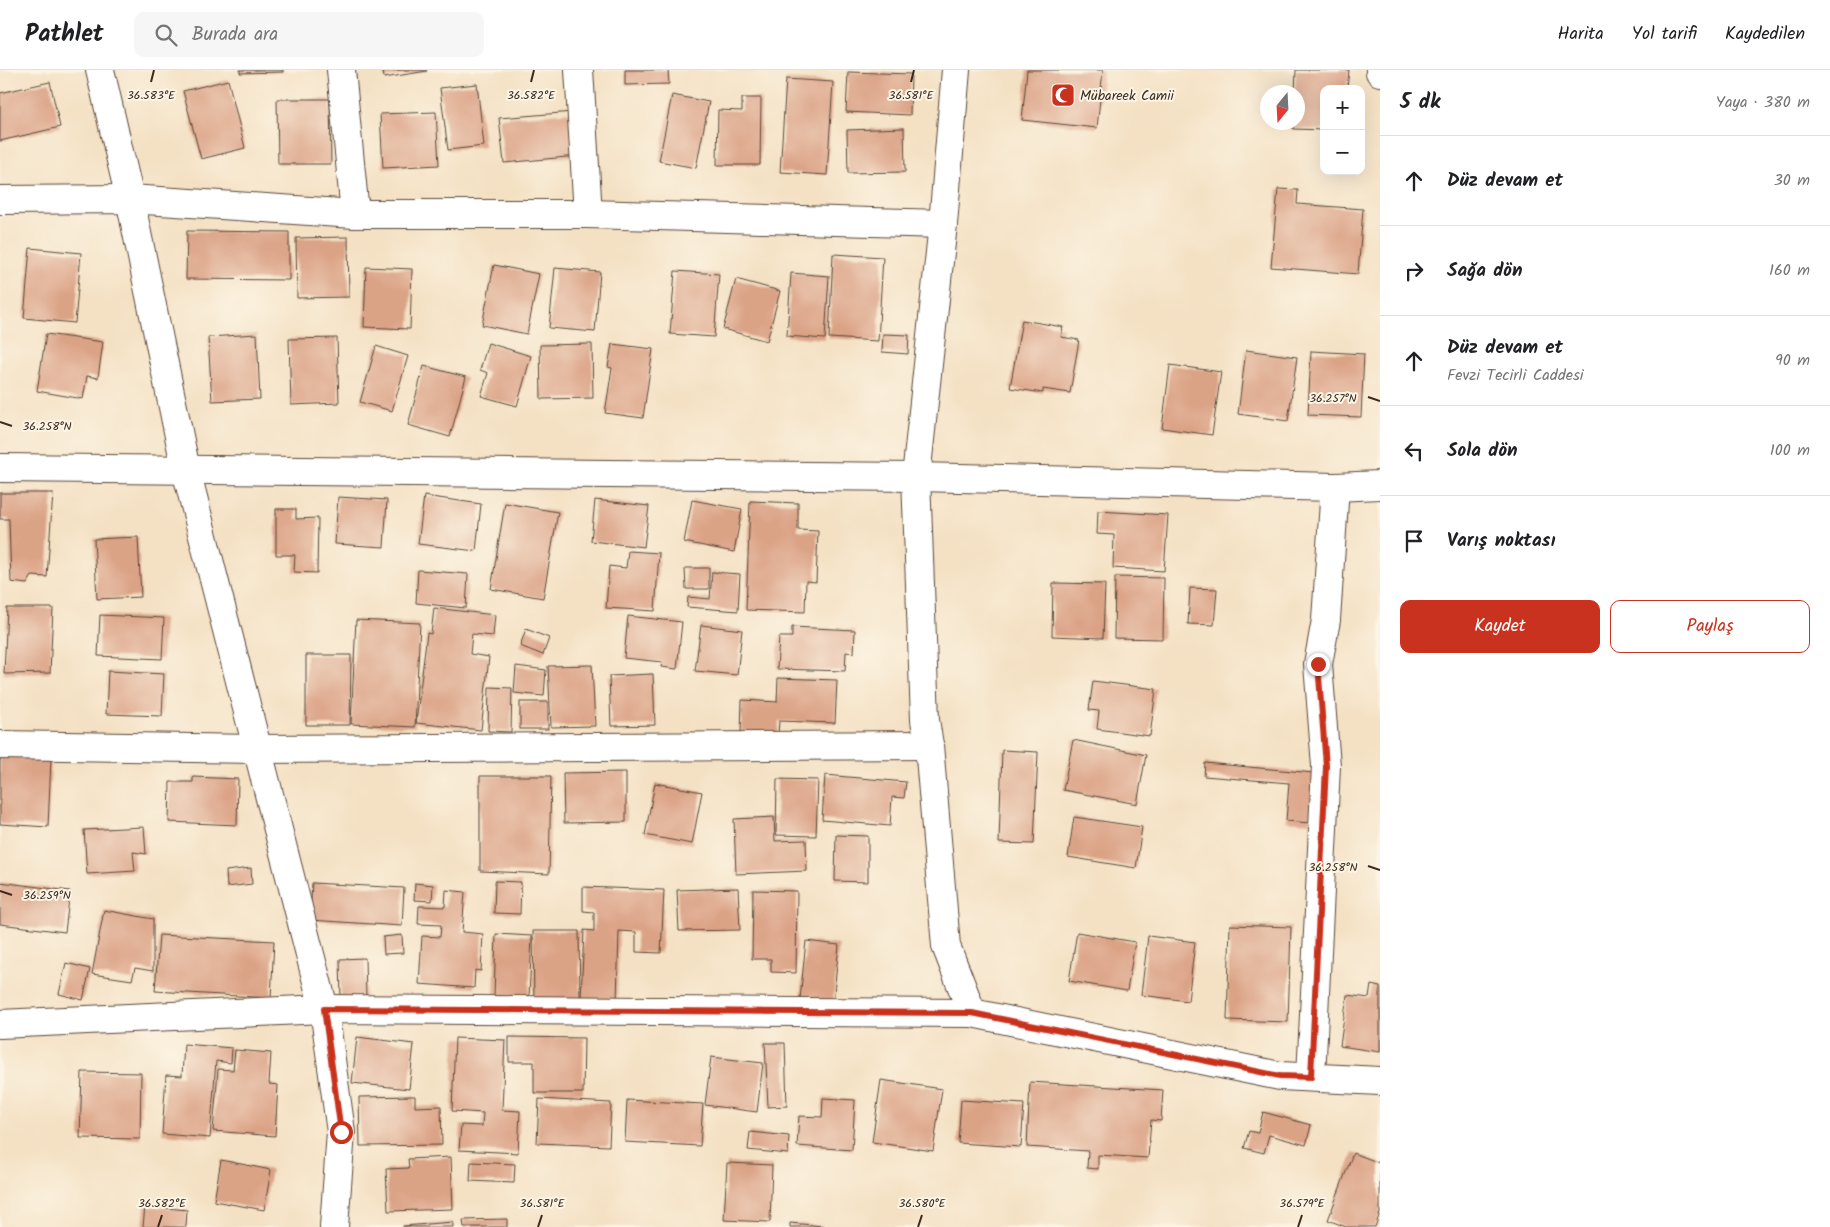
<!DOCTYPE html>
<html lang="tr">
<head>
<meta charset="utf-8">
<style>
	:root { --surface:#fff; --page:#f6f6f6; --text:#202124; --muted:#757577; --line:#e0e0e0; --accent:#c8321e }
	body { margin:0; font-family:Kalam,sans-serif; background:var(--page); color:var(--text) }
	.controls { position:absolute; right:15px; top:15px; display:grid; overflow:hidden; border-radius:10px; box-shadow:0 5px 20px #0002 }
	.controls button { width:45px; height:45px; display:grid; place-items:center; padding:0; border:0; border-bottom:1px solid var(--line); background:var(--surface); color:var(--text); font:25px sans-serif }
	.compass { position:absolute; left:1260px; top:15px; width:45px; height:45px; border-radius:50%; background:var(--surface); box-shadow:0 5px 20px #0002; rotate:198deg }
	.stop { position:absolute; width:15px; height:15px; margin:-11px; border:4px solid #c8321e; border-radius:50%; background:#fff }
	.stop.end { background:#c8321e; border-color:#fff; box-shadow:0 1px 5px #0008 }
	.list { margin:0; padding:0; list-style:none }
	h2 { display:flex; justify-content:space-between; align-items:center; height:65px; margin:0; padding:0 20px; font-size:21px }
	h2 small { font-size:16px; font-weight:400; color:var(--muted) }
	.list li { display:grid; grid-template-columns:32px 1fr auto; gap:15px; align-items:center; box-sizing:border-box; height:90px; padding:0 20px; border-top:1px solid var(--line) }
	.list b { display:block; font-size:19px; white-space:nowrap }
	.list p { margin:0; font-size:16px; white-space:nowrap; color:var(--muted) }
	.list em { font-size:16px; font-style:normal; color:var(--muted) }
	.actions { display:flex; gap:10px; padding:15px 20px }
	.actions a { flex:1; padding:11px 0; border:1px solid var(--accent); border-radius:10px; text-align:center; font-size:18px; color:var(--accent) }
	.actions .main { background:var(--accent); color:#fff }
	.icon { flex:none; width:28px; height:28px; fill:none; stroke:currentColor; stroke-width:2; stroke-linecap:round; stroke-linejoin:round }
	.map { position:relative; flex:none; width:1380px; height:1157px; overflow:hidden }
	header { display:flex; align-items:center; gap:30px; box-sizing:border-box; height:70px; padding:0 25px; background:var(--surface); border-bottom:1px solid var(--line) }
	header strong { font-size:24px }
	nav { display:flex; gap:28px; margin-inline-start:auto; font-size:18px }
	.search { width:350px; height:45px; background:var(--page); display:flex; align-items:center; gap:12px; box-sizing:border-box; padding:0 18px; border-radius:10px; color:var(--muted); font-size:19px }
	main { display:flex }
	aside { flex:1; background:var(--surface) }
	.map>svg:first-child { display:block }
	.building { fill:#dba386 }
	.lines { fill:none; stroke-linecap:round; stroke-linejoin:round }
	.street-casing { stroke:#574537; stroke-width:30 }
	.street { stroke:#fff; stroke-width:28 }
	.route { stroke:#c8321e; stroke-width:6 }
	.ticks { fill:none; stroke:#3b2a1e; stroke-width:2 }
	.labels { text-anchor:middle; stroke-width:4; stroke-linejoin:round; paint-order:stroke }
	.poi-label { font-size:14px; fill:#3b2a1e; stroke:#fcf5e5; text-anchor:start }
	.ticks-label { font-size:12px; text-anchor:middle; fill:#3b2a1e; stroke:#fcf5e5; stroke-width:4; stroke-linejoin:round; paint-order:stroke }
</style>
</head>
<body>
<header>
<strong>Pathlet</strong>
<div class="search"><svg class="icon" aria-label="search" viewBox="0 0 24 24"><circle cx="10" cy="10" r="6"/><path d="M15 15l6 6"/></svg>Burada ara</div>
<nav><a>Harita</a><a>Yol tarifi</a><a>Kaydedilen</a></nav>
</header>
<main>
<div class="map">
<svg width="1380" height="1157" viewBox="0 0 1380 1157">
	<rect width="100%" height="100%" fill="#fcf5e5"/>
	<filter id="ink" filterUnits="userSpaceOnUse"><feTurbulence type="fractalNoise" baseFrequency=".02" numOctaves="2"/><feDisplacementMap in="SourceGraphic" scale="10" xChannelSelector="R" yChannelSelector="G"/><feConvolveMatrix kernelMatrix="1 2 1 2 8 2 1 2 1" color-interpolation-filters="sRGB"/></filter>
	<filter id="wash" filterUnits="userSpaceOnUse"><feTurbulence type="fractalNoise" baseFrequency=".0096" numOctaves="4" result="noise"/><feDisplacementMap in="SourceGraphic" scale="20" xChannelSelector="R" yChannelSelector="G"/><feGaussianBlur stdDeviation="1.12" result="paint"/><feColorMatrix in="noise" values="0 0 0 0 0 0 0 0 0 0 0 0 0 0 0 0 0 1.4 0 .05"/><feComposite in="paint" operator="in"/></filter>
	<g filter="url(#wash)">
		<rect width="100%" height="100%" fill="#f4e1c4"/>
		<g id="blocks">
			<g class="building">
				<polygon points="240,0 283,0 283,2 240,3"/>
				<polygon points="383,0 426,0 427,1 384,8"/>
				<polygon points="625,0 668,0 669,14 625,15"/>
				<polygon points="1027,0 1103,0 1097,58 1022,50"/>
				<polygon points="1296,0 1349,0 1347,19 1324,19 1324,60 1293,59 1293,52 1298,52 1298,22 1295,22"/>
				<polygon points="848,2 911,4 910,45 846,42"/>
				<polygon points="786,9 833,12 827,105 780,102"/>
				<polygon points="228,10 245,78 201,89 183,21"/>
				<polygon points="50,12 60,57 0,71 0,23"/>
				<polygon points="477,14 484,76 448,80 440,18"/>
				<polygon points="672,25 709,32 696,98 659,91"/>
				<polygon points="742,28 761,28 760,95 717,95 718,40 742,41"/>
				<polygon points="277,29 330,29 331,94 278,94"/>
				<polygon points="436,42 439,95 383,98 380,44"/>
				<polygon points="573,42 577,86 504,93 499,48"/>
				<polygon points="904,58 905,102 848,103 847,60"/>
				<polygon points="1278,119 1298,120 1297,134 1363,139 1358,204 1271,197"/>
				<polygon points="187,161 289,162 289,210 186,209"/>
				<polygon points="348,167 349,227 297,228 296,168"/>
				<polygon points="30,178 81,183 75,253 24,248"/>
				<polygon points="833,184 883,187 878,271 829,268"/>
				<polygon points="494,195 539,204 527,264 482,255"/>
				<polygon points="366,197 412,199 410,259 364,257"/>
				<polygon points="555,198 600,202 595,262 549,258"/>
				<polygon points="675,201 719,204 714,267 670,264"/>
				<polygon points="791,203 829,206 825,269 787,266"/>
				<polygon points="736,209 780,221 767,271 723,259"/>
				<polygon points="1022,250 1063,257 1061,267 1079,270 1070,323 1043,319 1043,323 1010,318"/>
				<polygon points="46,264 103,272 98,308 87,306 83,329 37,321"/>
				<polygon points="257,264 260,329 212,331 208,267"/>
				<polygon points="883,264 909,265 908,284 882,282"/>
				<polygon points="337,268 339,333 291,335 289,269"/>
				<polygon points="488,273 531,286 517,336 481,326 488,303 480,300"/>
				<polygon points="592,274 593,328 541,329 540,275"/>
				<polygon points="612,274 653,279 643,348 605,343 612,298 608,297"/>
				<polygon points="376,276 408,286 392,341 360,332"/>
				<polygon points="1246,280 1297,287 1288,351 1238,344"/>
				<polygon points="1311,281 1364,284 1361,347 1308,345"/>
				<polygon points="1170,295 1221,302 1212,365 1162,358"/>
				<polygon points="424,296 466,307 450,367 408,355"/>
				<polygon points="0,423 53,423 47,507 32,506 27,514 11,512 9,449 0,449"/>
				<polygon points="424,426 481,434 476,481 418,474"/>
				<polygon points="338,427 387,430 384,477 335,474"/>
				<polygon points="595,430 649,436 644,477 591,471"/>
				<polygon points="692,430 742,439 734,482 684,472"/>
				<polygon points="750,431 798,433 798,460 818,461 816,512 806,511 805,542 746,540"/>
				<polygon points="505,433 558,442 543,528 491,519"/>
				<polygon points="276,439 296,439 296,449 318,448 317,503 294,502 295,485 276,485"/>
				<polygon points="1098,441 1168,445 1164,501 1113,498 1114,465 1097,464"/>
				<polygon points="138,467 141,527 97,529 94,469"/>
				<polygon points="628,481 659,483 655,541 606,538 609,496 626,498"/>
				<polygon points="685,498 709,498 709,519 686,519"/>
				<polygon points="418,500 468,504 466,538 416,533"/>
				<polygon points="712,502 740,504 738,541 687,537 688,527 710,529"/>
				<polygon points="1115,507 1164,508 1163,569 1114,568"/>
				<polygon points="1053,513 1105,514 1103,568 1052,566"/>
				<polygon points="1190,518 1217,519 1214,555 1188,554"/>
				<polygon points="7,538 53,538 50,603 4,604"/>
				<polygon points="434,538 495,545 493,566 472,564 470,584 489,587 481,660 416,653 427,563 431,564"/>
				<polygon points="100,545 164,548 162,589 98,586"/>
				<polygon points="628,546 682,552 677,599 661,597 662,592 624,588"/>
				<polygon points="356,550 420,553 415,657 351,654"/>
				<polygon points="701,555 742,560 737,605 695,601"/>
				<polygon points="792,557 855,560 854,583 846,582 845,601 777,599 779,567 792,567"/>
				<polygon points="526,559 549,568 543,585 520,576"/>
				<polygon points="306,585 351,585 350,655 306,655"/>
				<polygon points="592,595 595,656 551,657 548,596"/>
				<polygon points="516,596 546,600 544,626 514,623"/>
				<polygon points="108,601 164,604 162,646 106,644"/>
				<polygon points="653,604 655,655 611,656 609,606"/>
				<polygon points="778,608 837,610 835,653 779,651 778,665 741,663 742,630 777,632"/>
				<polygon points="1093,611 1156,619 1150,666 1097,659 1099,641 1089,640"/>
				<polygon points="489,617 512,618 511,662 488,661"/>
				<rect x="520" y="632" width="28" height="27"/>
				<polygon points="1073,670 1146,685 1137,734 1063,720"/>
				<polygon points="1002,680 1038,682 1034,774 999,773"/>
				<polygon points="0,686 51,689 48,757 0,754"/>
				<polygon points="1205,693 1314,703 1310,753 1286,751 1289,713 1204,706"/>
				<polygon points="626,702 626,752 564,753 563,703"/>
				<polygon points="825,705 906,712 904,728 892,727 890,756 822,750"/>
				<polygon points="480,706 551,706 549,804 480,801"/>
				<polygon points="193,707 238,709 237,755 169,752 170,712 193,712"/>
				<polygon points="777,709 818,710 816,766 776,765"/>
				<polygon points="655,713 702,722 692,774 645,765"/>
				<polygon points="774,747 775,771 806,770 807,801 736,804 734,749"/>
				<polygon points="1074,747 1142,757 1136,798 1068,787"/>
				<polygon points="144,757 146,784 133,782 135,801 87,804 84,760"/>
				<polygon points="836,765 868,766 868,812 835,811"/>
				<polygon points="251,798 252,814 227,817 226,801"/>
				<polygon points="495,811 521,812 520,844 494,843"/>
				<polygon points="0,812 70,821 65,862 0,854"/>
				<polygon points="312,813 404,818 402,856 310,850"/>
				<polygon points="415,813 433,815 432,831 414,830"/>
				<polygon points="583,817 664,820 661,883 636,882 636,862 619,861 617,930 581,929 584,860 594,861 594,842 583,841"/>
				<polygon points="738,818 740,860 679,861 677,820"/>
				<polygon points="446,820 465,822 462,862 483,864 481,901 475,900 474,918 419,914 422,866 440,867 441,855 418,854 419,836 445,837"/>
				<polygon points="753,820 797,821 796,903 771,902 771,889 752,889"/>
				<polygon points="104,840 153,849 153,901 135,898 132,910 92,904"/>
				<polygon points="1230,855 1291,857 1288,952 1227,950"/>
				<polygon points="533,861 579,861 580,930 534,931"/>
				<polygon points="1077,862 1135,872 1127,921 1069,911"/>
				<polygon points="496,864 532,866 529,927 494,926"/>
				<polygon points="159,865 274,871 271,928 155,921"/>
				<polygon points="402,865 403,883 384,884 383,867"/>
				<polygon points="1148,866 1195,872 1188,931 1141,925"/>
				<polygon points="806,871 839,875 833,933 800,929"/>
				<polygon points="365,888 366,928 341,929 340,889"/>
				<polygon points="66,893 90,899 83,930 59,924"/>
				<polygon points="1371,915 1380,917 1380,982 1340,976 1347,925 1369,928"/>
				<polygon points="357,967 414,974 409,1019 352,1013"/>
				<polygon points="509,967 584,968 583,1023 534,1023 534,992 509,992"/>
				<polygon points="455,968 505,970 502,1040 520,1041 518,1083 459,1080 461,1055 482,1056 483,1043 452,1041"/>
				<polygon points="765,973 785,973 787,1036 768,1037"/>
				<polygon points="184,974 232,978 231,993 216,991 210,1068 162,1064 166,1005 182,1006"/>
				<polygon points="235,980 271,983 269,1014 278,1015 275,1066 213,1061 218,999 233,1000"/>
				<polygon points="711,987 763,993 757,1042 705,1035"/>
				<polygon points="82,1002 141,1003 140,1069 80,1068"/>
				<polygon points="881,1010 942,1019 933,1081 872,1072"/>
				<polygon points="1030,1012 1163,1020 1161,1051 1151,1050 1148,1088 1098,1085 1098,1099 1087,1098 1088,1081 1027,1077"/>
				<polygon points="415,1026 415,1037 441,1036 442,1075 360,1076 359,1027"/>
				<polygon points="823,1028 855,1030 852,1080 797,1076 799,1046 822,1047"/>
				<polygon points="539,1029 611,1033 609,1076 537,1073"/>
				<polygon points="627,1030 703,1034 700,1076 625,1072"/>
				<polygon points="961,1030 1024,1034 1021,1077 958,1073"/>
				<polygon points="1263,1042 1311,1055 1306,1075 1269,1065 1264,1083 1244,1078 1249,1061 1258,1063"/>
				<polygon points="750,1062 789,1066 788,1084 748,1080"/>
				<polygon points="1353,1083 1380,1093 1380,1143 1375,1157 1346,1157 1328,1150"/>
				<polygon points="451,1087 453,1139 388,1141 386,1099 409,1098 408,1089"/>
				<polygon points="221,1090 271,1100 264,1140 214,1131"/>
				<polygon points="471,1092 515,1094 514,1113 470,1111"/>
				<polygon points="727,1093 772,1095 770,1152 724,1150"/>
				<polygon points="145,1136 187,1140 186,1157 143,1157"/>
				<polygon points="507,1149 507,1157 464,1157 463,1150"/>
				<polygon points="453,1152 453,1157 403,1157 403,1156"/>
				<polygon points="790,1153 823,1156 823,1157 790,1157"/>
			</g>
		</g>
	</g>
	<g filter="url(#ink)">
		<use href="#blocks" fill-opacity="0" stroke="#574537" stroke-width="1"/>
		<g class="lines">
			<g class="street-casing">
				<g id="street">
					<polyline points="100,0 130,129 186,400 324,939 341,1062 334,1157"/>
					<polyline points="341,0 355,144"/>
					<polyline points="579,0 588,144"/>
					<polyline points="956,0 943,154 916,407 925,650 929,675 946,876 972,943"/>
					<polyline points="1380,0 1380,2"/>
					<polyline points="0,130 130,129 355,144 588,144 943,154"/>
					<polyline points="0,398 916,407 1335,417 1380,415"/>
					<polyline points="0,675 256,679 929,675"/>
					<polyline points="0,954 324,939 972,943 1280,1006 1380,1011"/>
					<polyline points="1311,1007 1326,696 1318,594 1326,550 1335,417"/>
				</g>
			</g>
			<use href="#street" class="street"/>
		</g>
	</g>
	<g class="lines" filter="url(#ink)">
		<polyline class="route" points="341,1062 324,939 972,943 1280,1006 1311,1007 1326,696 1318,594"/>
	</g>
	<path class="ticks" d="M 151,12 L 154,0M 531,12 L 534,0M 911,12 L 914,0M 1368,327 L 1380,331M 0,352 L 12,356M 1368,796 L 1380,800M 0,821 L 12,825M 158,1157 L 162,1145M 538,1157 L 542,1145M 918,1157 L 922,1145M 1298,1157 L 1302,1145"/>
	<defs>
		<g id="mosque-square" transform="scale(1.25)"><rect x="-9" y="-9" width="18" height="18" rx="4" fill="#c8321e" stroke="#fcf5e5"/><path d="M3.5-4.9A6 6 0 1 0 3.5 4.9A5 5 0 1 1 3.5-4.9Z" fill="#fff"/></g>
	</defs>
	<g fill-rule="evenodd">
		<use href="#mosque-square" x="1063" y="25"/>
	</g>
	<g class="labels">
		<g class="poi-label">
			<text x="1080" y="30">Mübareek Camii</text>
		</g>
	</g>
	<g class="ticks-label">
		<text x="151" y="29">36.583°E</text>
		<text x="531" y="29">36.582°E</text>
		<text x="911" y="29">36.581°E</text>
		<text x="1333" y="332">36.257°N</text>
		<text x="47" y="360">36.258°N</text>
		<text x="1333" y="801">36.258°N</text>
		<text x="47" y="829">36.259°N</text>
		<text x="162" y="1137">36.582°E</text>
		<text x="542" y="1137">36.581°E</text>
		<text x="922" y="1137">36.580°E</text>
		<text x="1302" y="1137">36.579°E</text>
	</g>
</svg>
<div class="controls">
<button>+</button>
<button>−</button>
</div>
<svg class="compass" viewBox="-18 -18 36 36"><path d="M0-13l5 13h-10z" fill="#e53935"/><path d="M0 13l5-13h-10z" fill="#757577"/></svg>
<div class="stop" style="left:341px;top:1062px"></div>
<div class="stop end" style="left:1318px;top:594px"></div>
</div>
<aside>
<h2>5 dk<small>Yaya · 380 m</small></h2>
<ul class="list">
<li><svg class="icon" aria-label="ahead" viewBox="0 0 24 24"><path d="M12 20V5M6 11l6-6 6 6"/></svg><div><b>Düz devam et</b></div><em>30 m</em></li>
<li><svg class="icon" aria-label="right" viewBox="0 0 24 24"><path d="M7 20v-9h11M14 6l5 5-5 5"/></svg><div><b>Sağa dön</b></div><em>160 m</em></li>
<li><svg class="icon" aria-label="ahead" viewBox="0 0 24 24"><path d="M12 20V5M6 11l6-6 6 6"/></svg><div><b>Düz devam et</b><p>Fevzi Tecirli Caddesi</p></div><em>90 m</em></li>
<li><svg class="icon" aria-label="left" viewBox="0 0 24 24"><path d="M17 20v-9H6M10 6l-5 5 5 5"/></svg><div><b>Sola dön</b></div><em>100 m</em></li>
<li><svg class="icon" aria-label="arrive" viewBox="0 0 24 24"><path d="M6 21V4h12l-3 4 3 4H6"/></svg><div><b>Varış noktası</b></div></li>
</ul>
<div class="actions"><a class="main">Kaydet</a><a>Paylaş</a></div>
</aside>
</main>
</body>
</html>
